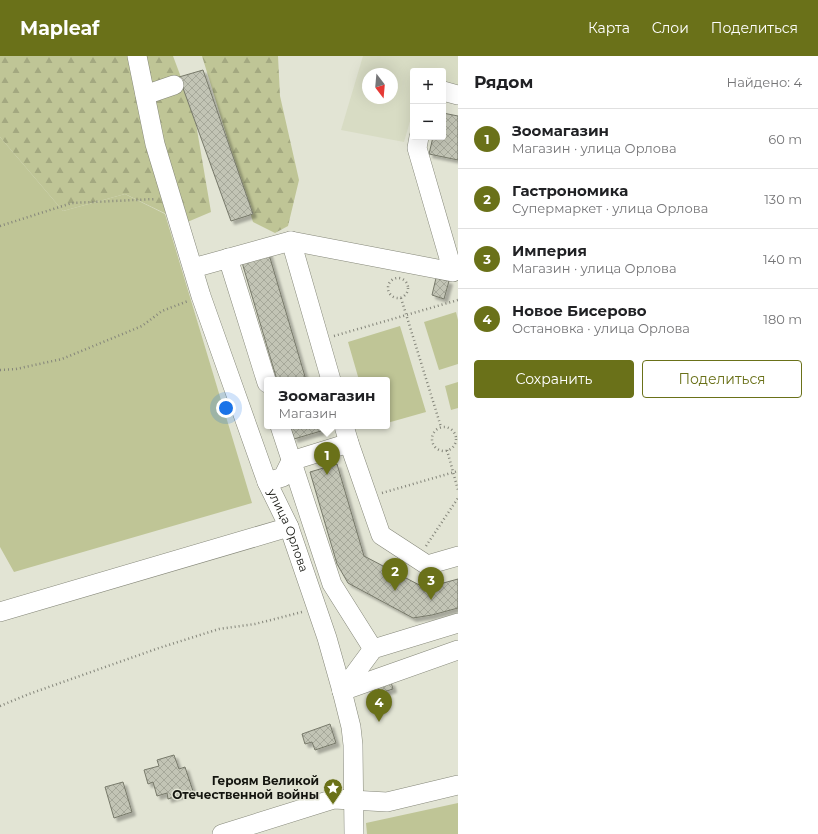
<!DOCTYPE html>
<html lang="ru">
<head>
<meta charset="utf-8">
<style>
	:root { --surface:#fff; --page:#f6f6f6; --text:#202124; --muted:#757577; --line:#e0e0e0; --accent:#6a7119 }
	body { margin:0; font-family:Montserrat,sans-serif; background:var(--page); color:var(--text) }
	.controls { position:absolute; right:12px; top:12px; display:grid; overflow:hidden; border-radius:4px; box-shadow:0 4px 16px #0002 }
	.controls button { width:36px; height:36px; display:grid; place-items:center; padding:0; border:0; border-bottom:1px solid var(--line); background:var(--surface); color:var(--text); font:20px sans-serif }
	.compass { position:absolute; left:362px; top:12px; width:36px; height:36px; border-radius:50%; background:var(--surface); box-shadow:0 4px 16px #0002; rotate:164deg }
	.you { position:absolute; left:226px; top:352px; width:14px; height:14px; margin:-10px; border:3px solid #fff; border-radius:50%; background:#1a73e8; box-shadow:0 0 0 6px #1a73e833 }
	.badge { display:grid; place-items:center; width:26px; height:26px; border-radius:50%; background:var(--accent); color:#fff; font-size:13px; font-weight:700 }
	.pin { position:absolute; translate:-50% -33px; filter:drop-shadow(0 1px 2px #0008) }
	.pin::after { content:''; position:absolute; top:21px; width:14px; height:12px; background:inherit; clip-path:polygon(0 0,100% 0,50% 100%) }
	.popup { position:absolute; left:264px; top:321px; width:126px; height:52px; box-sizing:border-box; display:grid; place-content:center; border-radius:4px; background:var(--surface); filter:drop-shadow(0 1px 3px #0005); font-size:13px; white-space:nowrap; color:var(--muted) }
	.popup b { font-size:15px; color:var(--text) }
	.popup::after { content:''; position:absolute; left:50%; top:100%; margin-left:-8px; border:8px solid transparent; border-top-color:var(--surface) }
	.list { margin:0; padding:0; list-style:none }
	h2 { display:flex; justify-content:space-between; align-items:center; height:52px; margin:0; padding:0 16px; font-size:17px }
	h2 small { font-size:13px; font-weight:400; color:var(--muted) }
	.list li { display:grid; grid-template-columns:26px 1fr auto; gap:12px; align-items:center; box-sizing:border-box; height:60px; padding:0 16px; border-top:1px solid var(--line) }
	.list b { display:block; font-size:15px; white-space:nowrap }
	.list p { margin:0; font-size:13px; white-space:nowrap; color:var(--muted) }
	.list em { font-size:13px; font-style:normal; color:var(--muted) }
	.actions { display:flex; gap:8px; padding:12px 16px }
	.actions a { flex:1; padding:9px 0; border:1px solid var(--accent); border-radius:4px; text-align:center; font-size:14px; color:var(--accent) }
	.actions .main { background:var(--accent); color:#fff }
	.map { position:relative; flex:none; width:458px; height:778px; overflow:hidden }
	header { display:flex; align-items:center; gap:24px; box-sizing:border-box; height:56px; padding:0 20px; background:var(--accent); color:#fff }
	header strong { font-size:19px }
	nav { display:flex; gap:22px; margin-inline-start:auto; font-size:14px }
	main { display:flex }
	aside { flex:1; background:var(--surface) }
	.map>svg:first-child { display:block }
	.built { fill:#d8dcc4; fill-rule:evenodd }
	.grass { fill:#bfc596 }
	.forest { fill:url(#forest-firs) }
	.building { fill:url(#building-cross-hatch); stroke:#77796a; filter:url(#shadow) }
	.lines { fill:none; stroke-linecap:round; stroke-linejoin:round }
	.minor-casing { stroke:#858779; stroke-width:20 }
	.path { stroke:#84857a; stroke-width:2.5; stroke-dasharray:1 3; stroke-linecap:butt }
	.minor { stroke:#fff; stroke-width:19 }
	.labels { text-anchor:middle; stroke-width:3; stroke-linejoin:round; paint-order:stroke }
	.street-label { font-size:12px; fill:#14150f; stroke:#e2e4d4 }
	.poi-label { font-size:12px; font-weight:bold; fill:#14150f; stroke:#e2e4d4; text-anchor:end }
</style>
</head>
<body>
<header>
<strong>Mapleaf</strong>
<nav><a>Карта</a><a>Слои</a><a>Поделиться</a></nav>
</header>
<main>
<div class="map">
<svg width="458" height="778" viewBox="0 0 458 778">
	<defs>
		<pattern id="forest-firs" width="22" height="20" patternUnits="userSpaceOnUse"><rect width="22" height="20" fill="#bfc596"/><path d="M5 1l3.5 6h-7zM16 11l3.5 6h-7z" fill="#a3a880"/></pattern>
		<pattern id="building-cross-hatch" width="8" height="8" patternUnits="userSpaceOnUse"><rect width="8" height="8" fill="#c2c4b5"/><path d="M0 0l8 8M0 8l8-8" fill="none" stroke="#a6a89a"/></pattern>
		<filter id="shadow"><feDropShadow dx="3.5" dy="3.5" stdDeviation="1" flood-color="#0004"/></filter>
	</defs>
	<rect width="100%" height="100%" fill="#e2e4d4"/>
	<path class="built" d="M 363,0 L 458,0 L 458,37 L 443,32 L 443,15 L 413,15 L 413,55 L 404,86 L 341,74 ZM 368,18 L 392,18 L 392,42 L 368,42 Z"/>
	<g class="grass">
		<polygon points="0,81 63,155 125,138 165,158 252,447 14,516 0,491"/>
		<polygon points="456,256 458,264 458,308 439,314 424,266"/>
		<polygon points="400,270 426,356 387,367 387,324 359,324 348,286"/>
		<polygon points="458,326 458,352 451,354 445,330"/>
		<polygon points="458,747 458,778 367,778 366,767"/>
	</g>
	<g class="forest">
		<polygon points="0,0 173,0 194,56 211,156 185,167 125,138 63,155 0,81"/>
		<polygon points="202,0 278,0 280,40 299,124 288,170 275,177 253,166"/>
	</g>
	<g class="building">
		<polygon points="203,14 253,158 231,165 179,21"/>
		<polygon points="443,57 458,60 458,104 429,98 433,81 443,81"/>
		<polygon points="268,195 306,324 277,324 241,203"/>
		<polygon points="436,222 449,225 444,243 432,239"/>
		<polygon points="290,370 319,370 321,375 294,383"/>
		<polygon points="337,408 364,500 425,532 458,523 458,552 432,559 413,562 348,527 337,508 310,416"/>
		<polygon points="391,626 393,633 380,637 377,630"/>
		<polygon points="330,668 336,687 315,694 312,686 305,688 302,678"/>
		<polygon points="174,699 179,713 185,711 193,735 168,743 167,737 157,740 153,726 148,728 144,714 159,710 157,704"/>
		<polygon points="123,726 132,756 114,762 105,731"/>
	</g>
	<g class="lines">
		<g class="minor-casing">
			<g id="minor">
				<path id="s1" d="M 137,0 L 155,88 L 201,240 L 267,426 L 289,471 L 327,582 L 342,635 L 351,671 L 353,689 L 354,778"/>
				<polyline points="443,35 458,39"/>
				<polyline points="145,39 174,29"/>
				<polyline points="291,185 331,324"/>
				<polyline points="228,202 267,327"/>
				<polyline points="193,212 291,185 453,216 417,92 419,81"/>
				<polyline points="280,370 332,528 373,593"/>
				<polyline points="344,370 349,387"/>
				<polyline points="267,426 283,421 291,405 349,387 381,479 427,509 458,500"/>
				<polyline points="0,556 289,471"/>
				<polyline points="342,635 373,593 458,567"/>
				<polyline points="342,635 458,594"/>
				<polyline points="222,778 334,743 387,746 458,729"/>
			</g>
		</g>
		<g class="path">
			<polyline points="0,170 72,147 156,143"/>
			<circle cx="398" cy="232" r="10"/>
			<polyline points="401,242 441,371"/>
			<polyline points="334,280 458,244"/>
			<polyline points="0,314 16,313 62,303 142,270 162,255 188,245"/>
			<circle cx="444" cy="383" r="12"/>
			<polyline points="447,394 458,434"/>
			<polyline points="382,437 458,415"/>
			<polyline points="426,490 458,442"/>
			<polyline points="0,650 29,638 159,592 219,573 255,568 302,556"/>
		</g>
		<use href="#minor" class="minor"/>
	</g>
	<defs>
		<g id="sight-pin" transform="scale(1)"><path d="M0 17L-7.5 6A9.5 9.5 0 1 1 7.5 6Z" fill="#6a7119" stroke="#e2e4d4"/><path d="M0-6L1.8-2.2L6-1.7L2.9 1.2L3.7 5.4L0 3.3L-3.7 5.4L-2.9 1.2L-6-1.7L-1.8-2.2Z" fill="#fff"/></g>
	</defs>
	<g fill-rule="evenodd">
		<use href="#sight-pin" x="333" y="732"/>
	</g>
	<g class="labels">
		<g class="street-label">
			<text dy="4" stroke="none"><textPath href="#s1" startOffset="499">улица Орлова</textPath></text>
		</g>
		<g class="poi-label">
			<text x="319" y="729">Героям Великой<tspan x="319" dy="14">Отечественной войны</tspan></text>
		</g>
	</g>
</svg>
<div class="controls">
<button>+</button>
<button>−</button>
</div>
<svg class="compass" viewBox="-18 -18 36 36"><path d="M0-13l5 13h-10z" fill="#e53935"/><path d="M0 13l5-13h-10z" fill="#757577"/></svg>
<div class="you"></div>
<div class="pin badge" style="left:327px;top:419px">1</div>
<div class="popup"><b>Зоомагазин</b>Магазин</div>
<div class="pin badge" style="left:395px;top:535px">2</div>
<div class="pin badge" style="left:431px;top:544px">3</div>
<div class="pin badge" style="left:379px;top:666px">4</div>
</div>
<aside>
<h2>Рядом<small>Найдено: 4</small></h2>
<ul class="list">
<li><span class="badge">1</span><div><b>Зоомагазин</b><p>Магазин · улица Орлова</p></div><em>60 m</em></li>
<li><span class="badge">2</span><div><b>Гастрономика</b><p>Супермаркет · улица Орлова</p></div><em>130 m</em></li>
<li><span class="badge">3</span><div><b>Империя</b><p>Магазин · улица Орлова</p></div><em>140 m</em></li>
<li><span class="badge">4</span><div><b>Новое Бисерово</b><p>Остановка · улица Орлова</p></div><em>180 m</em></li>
</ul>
<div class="actions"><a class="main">Сохранить</a><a>Поделиться</a></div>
</aside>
</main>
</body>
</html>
